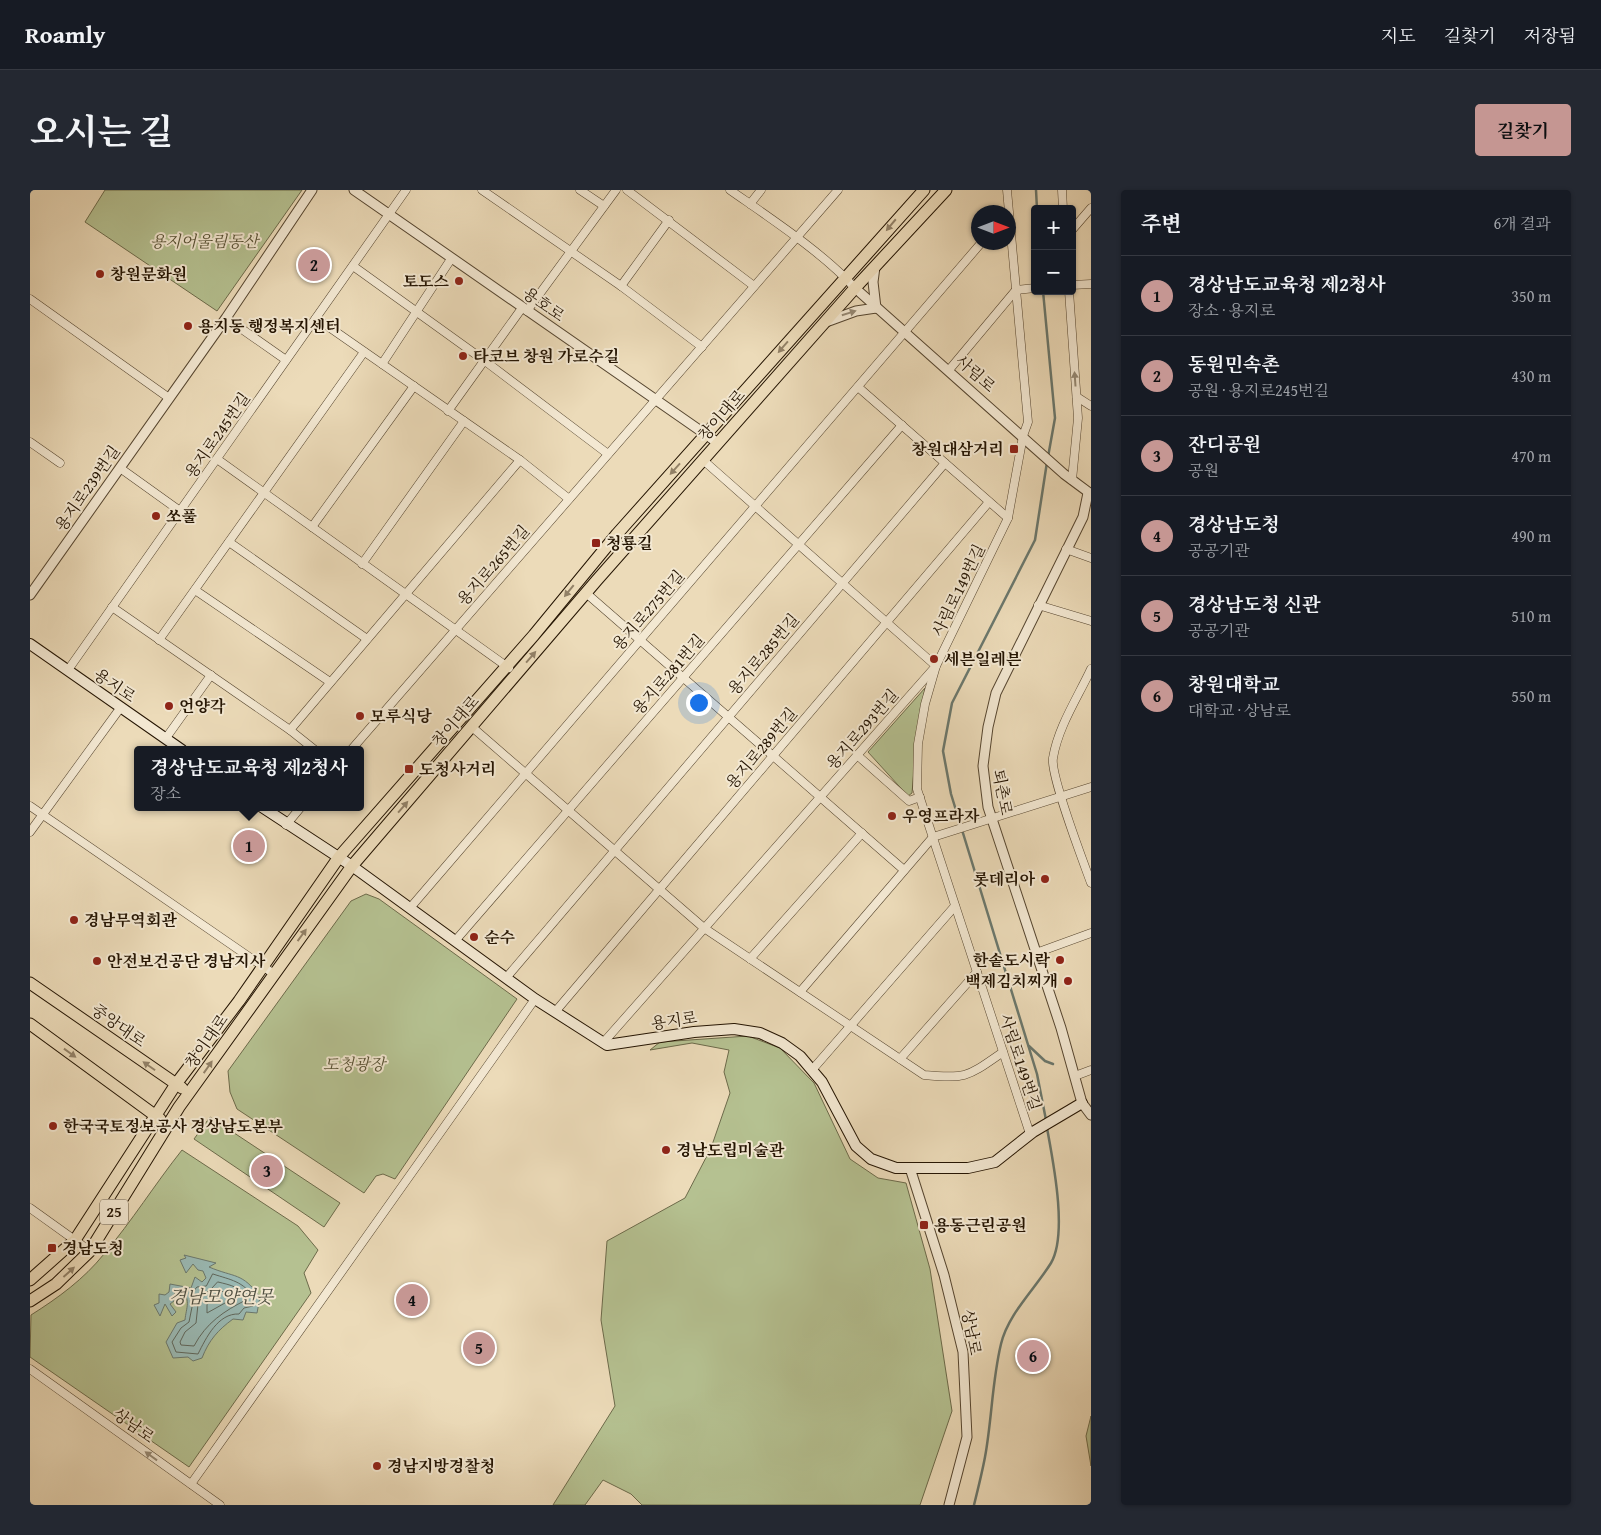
<!DOCTYPE html>
<html lang="ko">
<head>
<meta charset="utf-8">
<style>
	:root { --surface:#171b24; --page:#242831; --text:#f1f3f6; --muted:#9ea1a6; --line:#363941; --accent:#c59692 }
	body { margin:0; font-family:"Gentium Book Plus","Noto Serif KR",serif; background:var(--page); color:var(--text) }
	.controls { position:absolute; right:15px; top:15px; display:grid; overflow:hidden; border-radius:5px; box-shadow:0 1px 4px #0004 }
	.controls button { width:45px; height:45px; display:grid; place-items:center; padding:0; border:0; border-bottom:1px solid var(--line); background:var(--surface); color:var(--text); font:25px sans-serif }
	.compass { position:absolute; left:941px; top:15px; width:45px; height:45px; border-radius:50%; background:var(--surface); box-shadow:0 1px 4px #0004; rotate:90deg }
	.you { position:absolute; left:668px; top:512px; width:18px; height:18px; margin:-12px; border:4px solid #fff; border-radius:50%; background:#1a73e8; box-shadow:0 0 0 8px #1a73e833 }
	.badge { display:grid; place-items:center; width:32px; height:32px; border-radius:50%; background:var(--accent); color:#111; font-size:16px; font-weight:700 }
	.pin { position:absolute; translate:-50% -50%; border:2px solid #fff; box-shadow:0 1px 5px #0006 }
	.popup { position:absolute; left:104px; top:556px; width:230px; height:65px; box-sizing:border-box; display:grid; place-content:center; border-radius:5px; background:var(--surface); filter:drop-shadow(0 1px 4px #0005); font-size:16px; white-space:nowrap; color:var(--muted) }
	.popup b { font-size:19px; color:var(--text) }
	.popup::after { content:''; position:absolute; left:50%; top:100%; margin-left:-10px; border:10px solid transparent; border-top-color:var(--surface) }
	.list { margin:0; padding:0; list-style:none }
	h2 { display:flex; justify-content:space-between; align-items:center; height:65px; margin:0; padding:0 20px; font-size:21px }
	h2 small { font-size:16px; font-weight:400; color:var(--muted) }
	.list li { display:grid; grid-template-columns:32px 1fr auto; gap:15px; align-items:center; box-sizing:border-box; height:80px; padding:0 20px; border-top:1px solid var(--line) }
	.list b { display:block; font-size:19px; white-space:nowrap }
	.list p { margin:0; font-size:16px; white-space:nowrap; color:var(--muted) }
	.list em { font-size:16px; font-style:normal; color:var(--muted) }
	.map { position:relative; flex:none; width:1061px; height:1315px; overflow:hidden; border-radius:5px }
	header { display:flex; align-items:center; gap:30px; box-sizing:border-box; height:70px; padding:0 25px; background:var(--surface); border-bottom:1px solid var(--line) }
	header strong { font-size:24px }
	nav { display:flex; gap:28px; margin-inline-start:auto; font-size:18px }
	.intro { display:flex; align-items:center; justify-content:space-between; box-sizing:border-box; height:120px; padding:0 30px }
	h1 { margin:0; font-size:35px }
	.button { padding:12px 22px; border-radius:5px; background:var(--accent); color:#111; font-size:18px; font-weight:700 }
	main { display:flex; gap:30px; padding:0 30px }
	aside { flex:1; background:var(--surface); border-radius:5px; box-shadow:0 1px 4px #0004 }
	.map>svg:first-child { display:block }
	.green { fill:#b5c191; stroke:#6c6a4a }
	.water { fill:#9abab5; stroke:#6b786d }
	.lines { fill:none; stroke-linecap:round; stroke-linejoin:round }
	.shore { stroke:#5f675c; stroke-width:1 }
	.stream { stroke:#6b786d; stroke-width:2.5 }
	.minor-casing { stroke:#564630; stroke-width:9 }
	.tertiary-casing { stroke:#564630; stroke-width:11 }
	.secondary-casing { stroke:#241402; stroke-width:12 }
	.primary-casing { stroke:#241402; stroke-width:13 }
	.minor { stroke:#f3e8d2; stroke-width:8 }
	.tertiary { stroke:#f3e8d2; stroke-width:9 }
	.secondary { stroke:#f3e8d2; stroke-width:10 }
	.primary { stroke:#ecdbb9; stroke-width:11 }
	.oneway { fill:#928167 }
	.oneway2 { fill:#968974 }
	.poi-dot { fill:#8f2418; stroke:#f3e8d2; stroke-width:2 }
	.labels { text-anchor:middle; stroke-width:4; stroke-linejoin:round; paint-order:stroke }
	.shield { fill:#f3e8d2; stroke:#625440; stroke-width:1 }
	.shield-label { font-size:15px; font-weight:bold; fill:#241402 }
	.park-label { font-size:16px; font-style:italic; fill:#575134; stroke:#f3e8d2 }
	.poi-label { font-size:16px; font-weight:bold; fill:#241402; stroke:#f3e8d2; text-anchor:start }
	.street-label { font-size:16px; fill:#241402; stroke:#f3e8d2 }
	.water-label { font-size:18px; font-style:italic; fill:#4d4e41; stroke:#f3e8d2 }
</style>
</head>
<body>
<header>
<strong>Roamly</strong>
<nav><a>지도</a><a>길찾기</a><a>저장됨</a></nav>
</header>
<div class="intro"><h1>오시는 길</h1><a class="button">길찾기</a></div>
<main>
<div class="map">
<svg width="1061" height="1315" viewBox="0 0 1061 1315">
	<rect width="100%" height="100%" fill="#ecdbb9"/>
	<filter id="stains"><feTurbulence type="fractalNoise" baseFrequency=".004" numOctaves="4"/><feColorMatrix values="0 0 0 0 .2 0 0 0 0 .09 0 0 0 0 .02 0 0 0 .5 -.17"/></filter>
	<radialGradient id="worn" r=".72"><stop offset=".6" stop-color="#630" stop-opacity="0"/><stop offset="1" stop-color="#630" stop-opacity=".3"/></radialGradient>
	<g class="green">
		<polygon points="75,0 272,0 187,121 55,32"/>
		<polygon points="895,498 887,546 882,603 878,606 838,562"/>
		<polygon points="336,704 349,709 487,809 365,989 353,984 346,986 334,1003 207,919 200,902 198,881 321,711"/>
		<polygon points="718,846 750,858 784,893 820,969 848,988 876,993 900,1079 922,1221 890,1315 612,1315 601,1304 573,1290 555,1315 523,1315 585,1216 571,1130 577,1051 655,1008 681,958 700,903 694,882 699,860 662,853 620,860 630,852"/>
		<polygon points="180,927 310,1013 294,1037 164,949"/>
		<path d="M 152,960 L 268,1036 L 288,1060 L 274,1083 L 281,1103 L 159,1277 L 0,1167 L 1,1125 C 28,1108 54,1089 74,1064 C 102,1031 125,994 152,960 Z"/>
		<polygon points="1061,1226 1061,1276 1056,1246"/>
	</g>
	<path class="water" d="M 154,1065 L 186,1073 L 179,1077 C 205,1088 212,1082 230,1107 L 227,1123 L 216,1122 L 213,1130 L 203,1129 C 188,1140 179,1150 172,1168 L 163,1171 L 158,1167 L 143,1168 L 136,1152 L 147,1133 L 155,1130 C 156,1118 162,1108 150,1100 L 144,1104 L 144,1111 L 140,1114 L 146,1122 L 142,1126 L 135,1114 L 130,1126 L 124,1115 L 129,1113 L 129,1104 L 135,1105 L 139,1102 L 140,1094 L 161,1098 L 165,1087 L 172,1092 L 176,1088 L 173,1081 L 168,1080 L 163,1074 L 156,1083 L 150,1070 L 156,1068 Z"/>
	<g class="lines">
		<g class="shore">
			<path d="M 183,1084 C 201,1090 213,1091 224,1108 L 223,1116 L 214,1118 L 209,1124 C 188,1123 176,1148 168,1164 L 146,1162 L 142,1152 L 151,1138 L 159,1132 L 163,1112 L 161,1104 L 167,1097 L 176,1096 Z"/>
			<path d="M 188,1092 C 200,1095 213,1097 216,1110 C 194,1121 176,1133 164,1156 L 151,1155 L 150,1152 L 155,1142 L 166,1133 L 169,1105 L 179,1101 Z"/>
			<polygon points="190,1101 200,1103 204,1108 177,1123 177,1111"/>
		</g>
		<g class="stream">
			<polyline points="1006,0 1007,19"/>
			<polyline points="1013,101 1025,228 1018,267"/>
			<polyline points="999,856 1015,871 1023,874"/>
			<polyline points="1016,930 1007,884 921,604 913,561 922,513 1005,350 1017,272"/>
			<path d="M 944,1315 C 948,1299 952,1283 955,1267 C 962,1229 962,1191 971,1154 C 978,1124 1005,1099 1021,1073 C 1038,1044 1023,971 1017,938"/>
		</g>
		<g class="minor-casing">
			<g id="minor">
				<polyline points="452,0 591,96 672,157"/>
				<polyline points="550,0 574,16"/>
				<polyline points="597,0 724,96"/>
				<path d="M 700,0 C 740,28 792,62 825,98"/>
				<polyline points="977,0 998,232 993,246 978,328 906,476 895,514 888,554 887,599 1000,944"/>
				<polyline points="1032,0 1033,19"/>
				<polyline points="720,14 731,0"/>
				<polyline points="1042,40 1061,18"/>
				<polyline points="323,76 455,171 578,264"/>
				<polyline points="1042,95 1061,94"/>
				<polyline points="591,96 639,30"/>
				<polyline points="1039,101 1048,228 1042,290"/>
				<polyline points="0,109 139,208"/>
				<polyline points="497,121 586,0"/>
				<polyline points="196,128 256,170"/>
				<polyline points="286,128 490,270 539,309"/>
				<polyline points="352,174 421,69"/>
				<polyline points="919,180 986,100 1005,98"/>
				<polyline points="828,197 978,328"/>
				<polyline points="1047,207 1061,216"/>
				<polyline points="418,221 492,118"/>
				<polyline points="0,252 30,273"/>
				<polyline points="187,269 479,478"/>
				<polyline points="90,278 150,321"/>
				<polyline points="282,337 384,196"/>
				<polyline points="199,352 337,449"/>
				<polyline points="1036,359 1061,368"/>
				<polyline points="332,374 434,231"/>
				<polyline points="165,400 300,492"/>
				<polyline points="556,403 874,680"/>
				<polyline points="1008,415 1061,431"/>
				<polyline points="82,417 260,540 285,560"/>
				<polyline points="129,450 334,162"/>
				<path d="M 1061,479 C 1048,507 1028,537 1023,568 C 1020,585 1053,671 1061,693"/>
				<polyline points="38,480 376,0"/>
				<path d="M 442,537 L 674,738 L 894,885 C 937,889 937,887 973,862"/>
				<polyline points="260,540 490,270"/>
				<polyline points="136,548 181,485"/>
				<polyline points="321,560 808,0"/>
				<polyline points="827,565 879,611 890,607"/>
				<polyline points="0,616 244,784"/>
				<polyline points="256,635 271,617"/>
				<polyline points="0,642 91,517"/>
				<polyline points="380,718 952,52"/>
				<polyline points="425,751 872,235"/>
				<polyline points="1006,763 1061,743"/>
				<polyline points="720,769 832,643"/>
				<polyline points="476,788 915,273"/>
				<polyline points="770,802 903,647 1061,597"/>
				<polyline points="525,822 959,312"/>
				<polyline points="573,853 906,476 673,270"/>
				<polyline points="870,869 947,782"/>
				<polyline points="782,880 925,716"/>
				<polyline points="1045,886 1061,880"/>
				<polyline points="0,1018 60,1061"/>
				<polyline points="0,1179 190,1315"/>
				<polyline points="161,1294 505,809"/>
			</g>
		</g>
		<g class="tertiary-casing">
			<g id="tertiary">
				<polyline points="324,0 688,253"/>
				<polyline points="845,77 843,92 846,118"/>
				<polyline points="825,98 1034,284 1061,304"/>
				<polyline points="796,132 826,121 846,118"/>
				<polyline points="1058,303 1053,327 966,503 958,537 953,576 958,617 1031,838 1052,913 1061,925"/>
				<polyline points="0,405 196,128 282,0"/>
				<polyline points="880,978 914,1085 933,1162 937,1247 919,1315"/>
			</g>
		</g>
		<g class="secondary-casing">
			<g id="secondary">
				<polyline points="0,454 152,560"/>
				<polyline points="232,617 322,676 505,809 577,855 664,842 704,839 730,843 752,853 770,866 792,892 826,956 841,969 866,978 938,978 965,972 1003,942 1052,913"/>
			</g>
		</g>
		<g class="primary-casing">
			<g id="primary">
				<polyline points="0,793 152,898"/>
				<polyline points="0,834 130,929"/>
				<polyline points="0,1090 45,1050 146,894 209,811 309,667 504,445 587,344 894,0"/>
				<polyline points="0,1111 26,1094 60,1061 149,917 322,676 567,390 825,98 916,0"/>
			</g>
		</g>
		<use href="#minor" class="minor"/>
		<use href="#tertiary" class="tertiary"/>
		<use href="#secondary" class="secondary"/>
		<use href="#primary" class="primary"/>
	</g>
	<defs><path id="oneway-solid" d="M-6-.8H1V-3.2L6.5 0L1 3.2V.8H-6Z" transform="scale(1.25)"/></defs>
	<g class="oneway">
		<use href="#oneway-solid" transform="translate(861 35) rotate(130)"/>
		<use href="#oneway-solid" transform="translate(753 157) rotate(131)"/>
		<use href="#oneway-solid" transform="translate(645 279) rotate(132)"/>
		<use href="#oneway-solid" transform="translate(539 401) rotate(129)"/>
		<use href="#oneway-solid" transform="translate(501 467) rotate(-49)"/>
		<use href="#oneway-solid" transform="translate(373 617) rotate(-49)"/>
		<use href="#oneway-solid" transform="translate(272 745) rotate(-54)"/>
		<use href="#oneway-solid" transform="translate(40 863) rotate(36)"/>
		<use href="#oneway-solid" transform="translate(119 876) rotate(-145)"/>
		<use href="#oneway-solid" transform="translate(178 877) rotate(-55)"/>
		<use href="#oneway-solid" transform="translate(39 1082) rotate(-42)"/>
	</g>
	<g class="oneway2">
		<use href="#oneway-solid" transform="translate(819 123) rotate(-17)"/>
		<use href="#oneway-solid" transform="translate(1045 189) rotate(-94)"/>
		<use href="#oneway-solid" transform="translate(121 1266) rotate(-144)"/>
	</g>
	<g class="poi-dot">
		<circle cx="70" cy="84" r="5"/>
		<circle cx="429" cy="91" r="5"/>
		<circle cx="158" cy="136" r="5"/>
		<circle cx="433" cy="166" r="5"/>
		<rect x="979" y="254" width="10" height="10" rx="2.5"/>
		<circle cx="126" cy="326" r="5"/>
		<rect x="561" y="348" width="10" height="10" rx="2.5"/>
		<circle cx="904" cy="469" r="5"/>
		<circle cx="139" cy="516" r="5"/>
		<circle cx="330" cy="526" r="5"/>
		<rect x="374" y="574" width="10" height="10" rx="2.5"/>
		<circle cx="862" cy="626" r="5"/>
		<circle cx="1015" cy="689" r="5"/>
		<circle cx="44" cy="730" r="5"/>
		<circle cx="444" cy="747" r="5"/>
		<circle cx="1030" cy="770" r="5"/>
		<circle cx="67" cy="771" r="5"/>
		<circle cx="1038" cy="791" r="5"/>
		<circle cx="23" cy="936" r="5"/>
		<circle cx="636" cy="960" r="5"/>
		<rect x="889" y="1030" width="10" height="10" rx="2.5"/>
		<rect x="17" y="1053" width="10" height="10" rx="2.5"/>
		<circle cx="347" cy="1276" r="5"/>
	</g>
	<g class="labels">
		<rect class="shield" x="70" y="1009.5" width="28" height="25" rx="4"/>
		<g class="shield-label">
			<text x="84" y="1027">25</text>
		</g>
		<g class="park-label">
			<text x="174" y="57">용지어울림동산</text>
			<text x="324" y="880">도청광장</text>
		</g>
		<g class="poi-label">
			<text x="80" y="90">창원문화원</text>
			<text x="419" y="97" text-anchor="end">토도스</text>
			<text x="168" y="142">용지동 행정복지센터</text>
			<text x="443" y="172">타코브 창원 가로수길</text>
			<text x="974" y="265" text-anchor="end">창원대삼거리</text>
			<text x="136" y="332">쏘풀</text>
			<text x="576" y="359">청룡길</text>
			<text x="914" y="475">세븐일레븐</text>
			<text x="149" y="522">언양각</text>
			<text x="340" y="532">모루식당</text>
			<text x="389" y="585">도청사거리</text>
			<text x="872" y="632">우영프라자</text>
			<text x="1005" y="695" text-anchor="end">롯데리아</text>
			<text x="54" y="736">경남무역회관</text>
			<text x="454" y="753">순수</text>
			<text x="1020" y="776" text-anchor="end">한솥도시락</text>
			<text x="77" y="777">안전보건공단 경남지사</text>
			<text x="1028" y="797" text-anchor="end">백제김치찌개</text>
			<text x="33" y="942">한국국토정보공사 경상남도본부</text>
			<text x="646" y="966">경남도립미술관</text>
			<text x="904" y="1041">용동근린공원</text>
			<text x="32" y="1064">경남도청</text>
			<text x="357" y="1282">경남지방경찰청</text>
		</g>
		<g class="street-label">
			<text transform="translate(514 114) rotate(35)" y="6">용호로</text>
			<text transform="translate(946 183) rotate(42)" y="6">사림로</text>
			<text transform="translate(691 225) rotate(-49)" y="6">창이대로</text>
			<text transform="translate(187 245) rotate(-55)" y="6">용지로245번길</text>
			<text transform="translate(57 298) rotate(-55)" y="6">용지로239번길</text>
			<text transform="translate(463 375) rotate(-49)" y="6">용지로265번길</text>
			<text transform="translate(928 400) rotate(-64)" y="6">사림로149번길</text>
			<text transform="translate(618 420) rotate(-49)" y="6">용지로275번길</text>
			<text transform="translate(733 464) rotate(-50)" y="6">용지로285번길</text>
			<text transform="translate(638 484) rotate(-49)" y="6">용지로281번길</text>
			<text transform="translate(85 495) rotate(34)" y="6">용지로</text>
			<text transform="translate(425 531) rotate(-49)" y="6">창이대로</text>
			<text transform="translate(832 539) rotate(-49)" y="6">용지로293번길</text>
			<text transform="translate(731 558) rotate(-50)" y="6">용지로289번길</text>
			<text transform="translate(973 602) rotate(79)" y="6">퇴촌로</text>
			<text transform="translate(644 830) rotate(-8)" y="6">용지로</text>
			<text transform="translate(89 835) rotate(35)" y="6">중앙대로</text>
			<text transform="translate(176 851) rotate(-55)" y="6">창이대로</text>
			<text transform="translate(991 872) rotate(72)" y="6">사림로149번길</text>
			<text transform="translate(942 1142) rotate(79)" y="6">상남로</text>
			<text transform="translate(104 1235) rotate(36)" y="6">상남로</text>
		</g>
		<g class="water-label">
			<text x="191" y="1113">경남모양연못</text>
		</g>
	</g>
	<rect width="100%" height="100%" filter="url(#stains)"/>
	<rect width="100%" height="100%" fill="url(#worn)"/>
</svg>
<div class="controls">
<button>+</button>
<button>−</button>
</div>
<svg class="compass" viewBox="-18 -18 36 36"><path d="M0-13l5 13h-10z" fill="#e53935"/><path d="M0 13l5-13h-10z" fill="#9ea1a6"/></svg>
<div class="you"></div>
<div class="pin badge" style="left:219px;top:656px">1</div>
<div class="popup"><b>경상남도교육청 제2청사</b>장소</div>
<div class="pin badge" style="left:284px;top:75px">2</div>
<div class="pin badge" style="left:237px;top:981px">3</div>
<div class="pin badge" style="left:382px;top:1110px">4</div>
<div class="pin badge" style="left:449px;top:1158px">5</div>
<div class="pin badge" style="left:1003px;top:1166px">6</div>
</div>
<aside>
<h2>주변<small>6개 결과</small></h2>
<ul class="list">
<li><span class="badge">1</span><div><b>경상남도교육청 제2청사</b><p>장소 · 용지로</p></div><em>350 m</em></li>
<li><span class="badge">2</span><div><b>동원민속촌</b><p>공원 · 용지로245번길</p></div><em>430 m</em></li>
<li><span class="badge">3</span><div><b>잔디공원</b><p>공원</p></div><em>470 m</em></li>
<li><span class="badge">4</span><div><b>경상남도청</b><p>공공기관</p></div><em>490 m</em></li>
<li><span class="badge">5</span><div><b>경상남도청 신관</b><p>공공기관</p></div><em>510 m</em></li>
<li><span class="badge">6</span><div><b>창원대학교</b><p>대학교 · 상남로</p></div><em>550 m</em></li>
</ul>
</aside>
</main>
</body>
</html>
